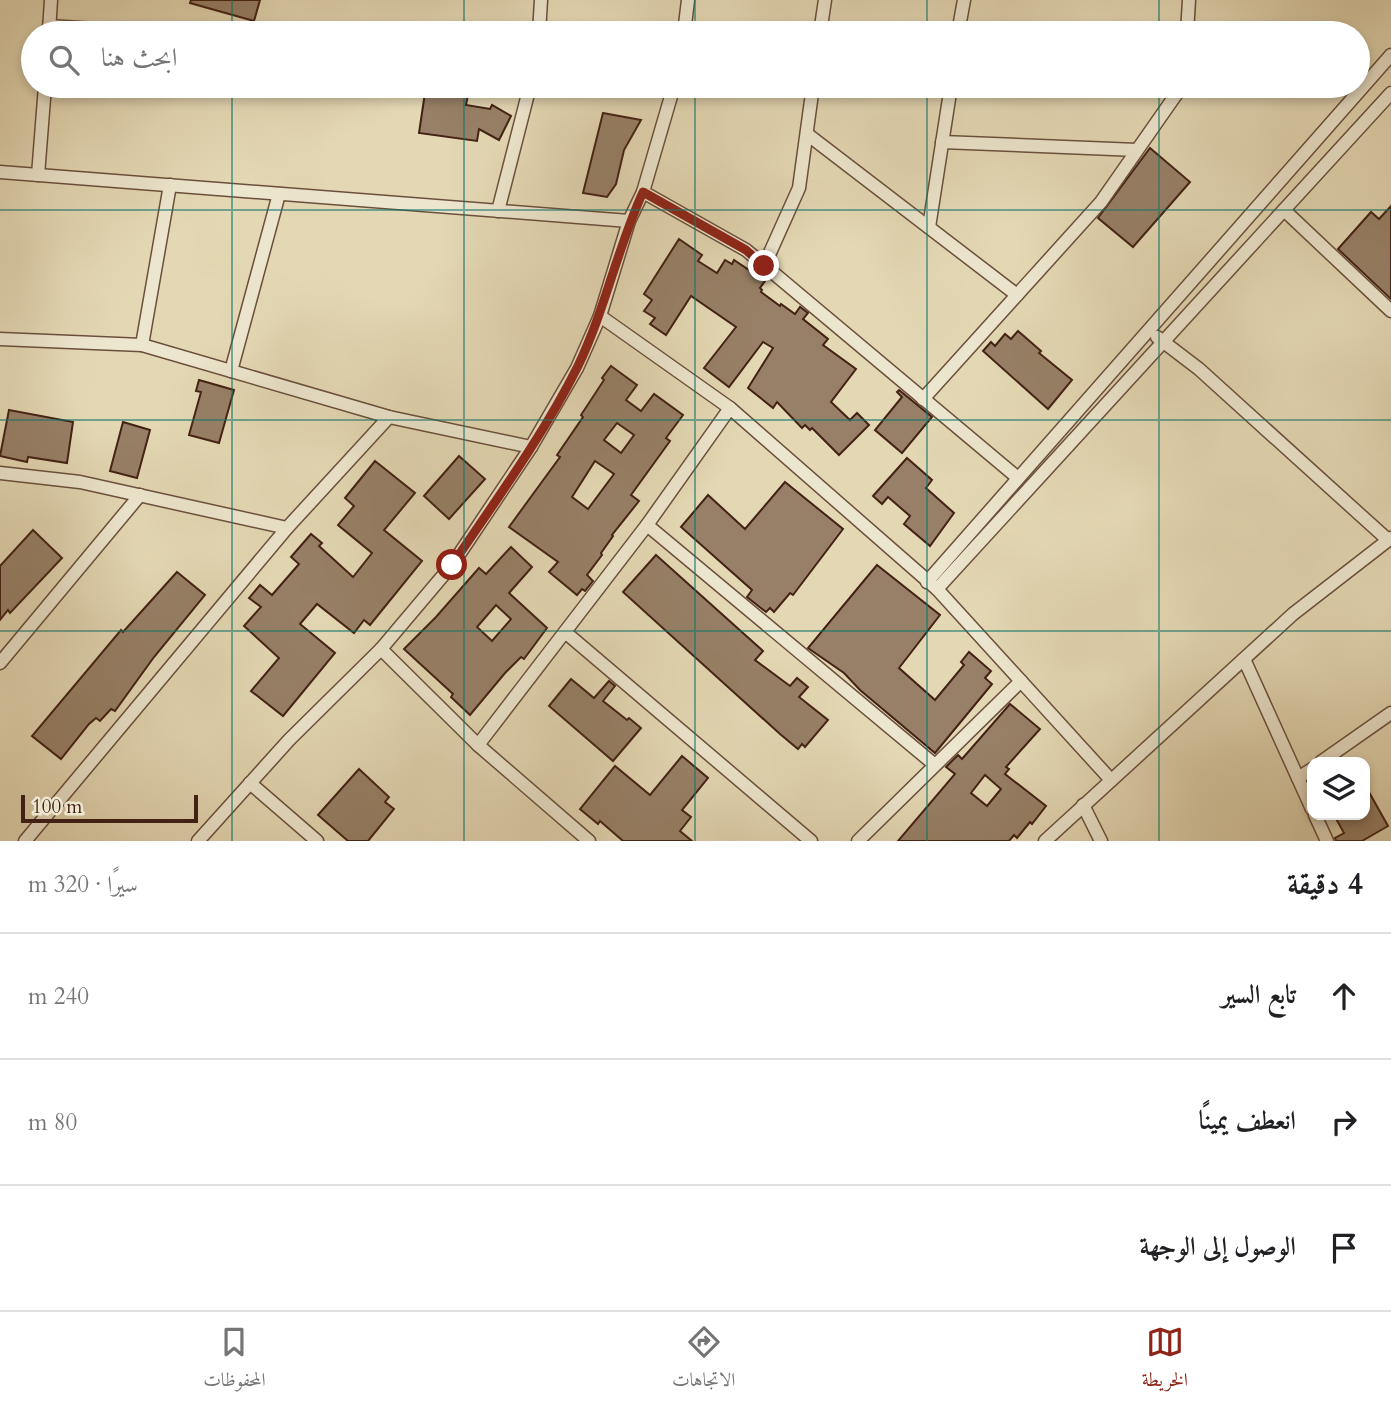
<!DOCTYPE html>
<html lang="ar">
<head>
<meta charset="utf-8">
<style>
	:root { --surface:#fff; --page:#f6f6f6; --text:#202124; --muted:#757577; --line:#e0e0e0; --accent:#8f2418 }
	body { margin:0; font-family:Cardo,Amiri,serif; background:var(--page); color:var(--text); direction:rtl }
	.controls { position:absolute; right:21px; bottom:21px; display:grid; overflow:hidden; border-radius:14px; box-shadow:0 4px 10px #0003 }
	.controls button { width:63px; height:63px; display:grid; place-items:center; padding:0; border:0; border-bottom:2px solid var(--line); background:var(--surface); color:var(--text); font:35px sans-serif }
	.scale { position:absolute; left:21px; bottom:18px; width:177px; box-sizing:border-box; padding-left:7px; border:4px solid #432114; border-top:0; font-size:19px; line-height:24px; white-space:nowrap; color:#432114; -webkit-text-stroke:5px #ede6ce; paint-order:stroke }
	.stop { position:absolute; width:21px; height:21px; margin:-16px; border:5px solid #8f2418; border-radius:50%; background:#fff }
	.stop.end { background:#8f2418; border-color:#fff; box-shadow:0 2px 7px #0008 }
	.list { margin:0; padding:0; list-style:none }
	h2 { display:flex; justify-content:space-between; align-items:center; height:91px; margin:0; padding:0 28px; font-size:30px }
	h2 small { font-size:23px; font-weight:400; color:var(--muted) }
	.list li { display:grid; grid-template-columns:46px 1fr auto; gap:21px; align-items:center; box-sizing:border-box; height:126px; padding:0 28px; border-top:2px solid var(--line) }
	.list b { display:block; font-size:26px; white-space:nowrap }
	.list em { font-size:23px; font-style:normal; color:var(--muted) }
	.icon { flex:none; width:38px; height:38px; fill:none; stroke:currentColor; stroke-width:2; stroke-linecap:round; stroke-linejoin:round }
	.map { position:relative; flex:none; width:1391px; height:841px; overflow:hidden; direction:ltr }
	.search { position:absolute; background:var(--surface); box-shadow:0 4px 10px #0003; left:21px; right:21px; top:21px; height:77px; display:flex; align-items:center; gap:18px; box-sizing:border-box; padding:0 24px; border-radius:38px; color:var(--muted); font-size:26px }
	.sheet { height:469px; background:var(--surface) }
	nav { display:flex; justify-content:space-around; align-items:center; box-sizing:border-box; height:98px; border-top:2px solid var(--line); background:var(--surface); font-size:19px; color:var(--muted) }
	nav a { display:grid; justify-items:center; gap:4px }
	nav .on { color:var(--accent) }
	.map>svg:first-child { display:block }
	.building { fill:#978067; stroke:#432114; stroke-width:2; fill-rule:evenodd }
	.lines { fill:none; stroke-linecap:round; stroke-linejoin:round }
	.street-casing { stroke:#6b4f3c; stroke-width:15 }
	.street { stroke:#ede6ce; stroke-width:12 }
	.route { stroke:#8f2418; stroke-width:9 }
	.grid { fill:none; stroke:#0f766e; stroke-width:2; stroke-opacity:0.55 }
</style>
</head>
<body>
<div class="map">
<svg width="1391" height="841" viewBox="0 0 1391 841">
	<rect width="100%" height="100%" fill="#e4d8b4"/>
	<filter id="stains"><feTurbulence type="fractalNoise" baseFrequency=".00286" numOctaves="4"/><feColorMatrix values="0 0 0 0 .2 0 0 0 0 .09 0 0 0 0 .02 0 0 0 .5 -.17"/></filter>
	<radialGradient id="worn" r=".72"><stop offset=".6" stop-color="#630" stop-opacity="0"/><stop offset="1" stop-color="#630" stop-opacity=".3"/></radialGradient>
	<g class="building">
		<polygon points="191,0 260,0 254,21 190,3"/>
		<polygon points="426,86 455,90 454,93 468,95 466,105 490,109 492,105 511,116 499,140 479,129 477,141 419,133"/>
		<polygon points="603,113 641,120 624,150 616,184 607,197 583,193"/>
		<polygon points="1150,148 1190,182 1133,247 1098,218"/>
		<polygon points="1391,206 1391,299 1338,249 1371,212 1379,219"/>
		<polygon points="679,239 702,255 698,261 717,273 725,260 732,264 734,260 765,281 760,288 762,290 761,292 780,306 781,304 795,314 800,307 808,313 803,319 828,339 823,345 856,369 831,402 850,420 857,413 869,425 839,455 812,428 810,430 805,425 802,428 777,402 773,408 748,388 773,348 763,342 729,387 704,368 736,327 691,296 666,335 650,324 655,318 644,311 652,300 644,294"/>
		<polygon points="1018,331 1041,351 1039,353 1072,380 1048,409 983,351 991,342 995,346 1005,334 1011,339"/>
		<path d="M 611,366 L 637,385 L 626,400 L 641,411 L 654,394 L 683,415 L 666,438 L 670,441 L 631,495 L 639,501 L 612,535 L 613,536 L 601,553 L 602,555 L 587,575 L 593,581 L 585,591 L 582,589 L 577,595 L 549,572 L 558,562 L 509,527 L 560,457 L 557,455 L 583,417 L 581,415 L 604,380 L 602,378 ZM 617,423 L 634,435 L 621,453 L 604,440 ZM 595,461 L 614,474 L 588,509 L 572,497 Z"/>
		<polygon points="199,380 234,390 219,443 189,435 201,392 196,391"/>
		<polygon points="899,390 932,417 902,453 875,430 902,397 897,392"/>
		<polygon points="9,410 73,422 67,463 28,457 27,462 0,456"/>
		<polygon points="123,422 150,430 137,478 110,471"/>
		<polygon points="459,456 485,479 449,519 424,496"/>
		<polygon points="907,458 932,480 926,488 954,513 930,546 904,524 910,516 888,497 882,504 873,496"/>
		<polygon points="375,461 415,493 384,530 422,561 370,625 364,620 354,633 317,604 300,624 335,653 283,716 251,691 279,658 244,626 261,607 249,598 260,585 272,595 299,564 291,557 311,534 322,543 319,546 353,577 372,553 338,525 354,506 345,498"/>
		<polygon points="785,482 843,529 793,595 790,593 774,612 770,608 766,612 747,597 752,590 681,527 708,495 745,529"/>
		<polygon points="33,530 62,558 10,613 8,610 0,620 0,566"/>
		<path d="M 511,547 L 532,567 L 509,593 L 547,628 L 524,659 L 521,657 L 505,673 L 470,715 L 451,697 L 453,694 L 404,649 L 436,617 L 479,568 L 486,574 ZM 496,605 L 511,619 L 492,641 L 477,627 Z"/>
		<polygon points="656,555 763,651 755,660 790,686 797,678 808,687 799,697 828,720 805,747 802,744 798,749 780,734 623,592"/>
		<polygon points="877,565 940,615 899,668 935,700 964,665 961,662 969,652 991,671 985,678 992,684 935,753 860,690 844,673 808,648"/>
		<polygon points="177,572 205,595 154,657 115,711 111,709 100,721 96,718 89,724 61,759 32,736 121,630 123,632"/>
		<polygon points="571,679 594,698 609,681 615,686 603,701 627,720 629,718 641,728 613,761 549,706"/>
		<path d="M 1010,704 L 1040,729 L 1006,767 L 1009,769 L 1005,774 L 1046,806 L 1032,824 L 1030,822 L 1017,838 L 1014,835 L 1009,841 L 898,841 L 955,774 L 946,767 L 958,755 L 962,759 ZM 985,775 L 1001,789 L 987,806 L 971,793 Z"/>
		<polygon points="682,756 708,778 682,810 691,817 680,831 692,841 623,841 600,821 598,824 580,809 615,766 650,795"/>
		<polygon points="359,769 389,797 385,802 394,809 368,841 348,841 318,815"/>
		<polygon points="1365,785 1388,826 1362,841 1336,841 1335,838 1344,833 1334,815 1365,815"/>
	</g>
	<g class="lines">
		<g class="street-casing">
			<g id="street">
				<polyline points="49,26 157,33"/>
				<polyline points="49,31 51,0"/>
				<polyline points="539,33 541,0"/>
				<polyline points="684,33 688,0"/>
				<polyline points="820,33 825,0"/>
				<polyline points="958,33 964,0"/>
				<polyline points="1187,33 1189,0"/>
				<polyline points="807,134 1017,295"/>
				<polyline points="942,142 1137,150"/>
				<polyline points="0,172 629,221"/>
				<polyline points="38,175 45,86"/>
				<polyline points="643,192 746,250 1018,478"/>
				<polyline points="1284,210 1391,311"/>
				<polyline points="498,211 530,86"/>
				<polyline points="929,227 951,86"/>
				<polyline points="764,266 799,188 813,86"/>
				<polyline points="600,316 730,408 937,589 1111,780"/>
				<polyline points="1157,337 1199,369 1388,540"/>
				<polyline points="0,339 142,345 389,417 531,447"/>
				<polyline points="142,345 170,185"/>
				<polyline points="231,371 279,194"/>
				<polyline points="923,399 1101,202 1182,86"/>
				<polyline points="0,473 80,482 287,528"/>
				<polyline points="647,525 935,765"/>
				<polyline points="927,582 1391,55"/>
				<polyline points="937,589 1391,93"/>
				<polyline points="565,632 811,841"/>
				<polyline points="381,649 478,745 589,841"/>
				<polyline points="1244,659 1312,809"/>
				<polyline points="0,663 140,495"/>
				<polyline points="478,745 647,525 730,408"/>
				<polyline points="1321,762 1391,713"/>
				<polyline points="1298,778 1312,769"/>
				<polyline points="250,783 317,841"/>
				<polyline points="1083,805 1101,841"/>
				<polyline points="1315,815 1327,841"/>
				<polyline points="25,841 287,528 389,417"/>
				<polyline points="198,841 289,740 381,649 452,565 531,447 577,368 600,316 629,221 643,192 674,86"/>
				<polyline points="858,841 1021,681"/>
				<polyline points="1045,841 1293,614 1391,538"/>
			</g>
		</g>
		<use href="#street" class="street"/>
	</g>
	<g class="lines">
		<path class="route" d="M 452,565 C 496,500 543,436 578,366 C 605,310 617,249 643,192 L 746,250 L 764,266"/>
	</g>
	<path class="grid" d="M 232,0 L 232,33M 464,0 L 464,33M 695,0 L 695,33M 927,0 L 927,33M 1159,0 L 1159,33M 232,86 L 232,841M 464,86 L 464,841M 695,86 L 695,841M 927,86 L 927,841M 1159,86 L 1159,841M 0,210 L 1391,210M 0,420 L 1391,420M 0,631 L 1391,631"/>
	<rect width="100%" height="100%" filter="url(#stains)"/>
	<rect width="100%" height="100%" fill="url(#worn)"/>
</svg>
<div class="controls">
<button><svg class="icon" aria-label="layers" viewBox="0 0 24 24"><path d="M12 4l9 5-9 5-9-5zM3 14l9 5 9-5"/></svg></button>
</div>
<div class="scale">100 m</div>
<div class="stop" style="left:452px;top:565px"></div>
<div class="stop end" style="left:764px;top:266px"></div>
<div class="search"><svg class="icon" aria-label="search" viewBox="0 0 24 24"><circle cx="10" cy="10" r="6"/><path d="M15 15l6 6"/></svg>ابحث هنا</div>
</div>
<section class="sheet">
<h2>4 دقيقة<small>سيرًا · 320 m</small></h2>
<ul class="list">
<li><svg class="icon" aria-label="ahead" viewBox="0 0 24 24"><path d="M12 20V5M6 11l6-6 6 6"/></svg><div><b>تابع السير</b></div><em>240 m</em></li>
<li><svg class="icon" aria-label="right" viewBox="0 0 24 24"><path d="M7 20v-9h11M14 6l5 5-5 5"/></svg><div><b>انعطف يمينًا</b></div><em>80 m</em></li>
<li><svg class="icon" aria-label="arrive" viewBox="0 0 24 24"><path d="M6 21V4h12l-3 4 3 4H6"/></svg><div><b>الوصول إلى الوجهة</b></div></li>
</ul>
</section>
<nav>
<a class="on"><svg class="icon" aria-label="map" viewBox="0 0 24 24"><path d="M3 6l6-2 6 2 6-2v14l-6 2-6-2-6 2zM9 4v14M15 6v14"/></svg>الخريطة</a>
<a><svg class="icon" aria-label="directions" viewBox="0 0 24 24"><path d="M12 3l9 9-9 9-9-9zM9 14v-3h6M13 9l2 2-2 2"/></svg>الاتجاهات</a>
<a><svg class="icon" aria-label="saved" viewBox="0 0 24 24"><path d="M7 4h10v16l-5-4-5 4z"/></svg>المحفوظات</a>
</nav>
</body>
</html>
